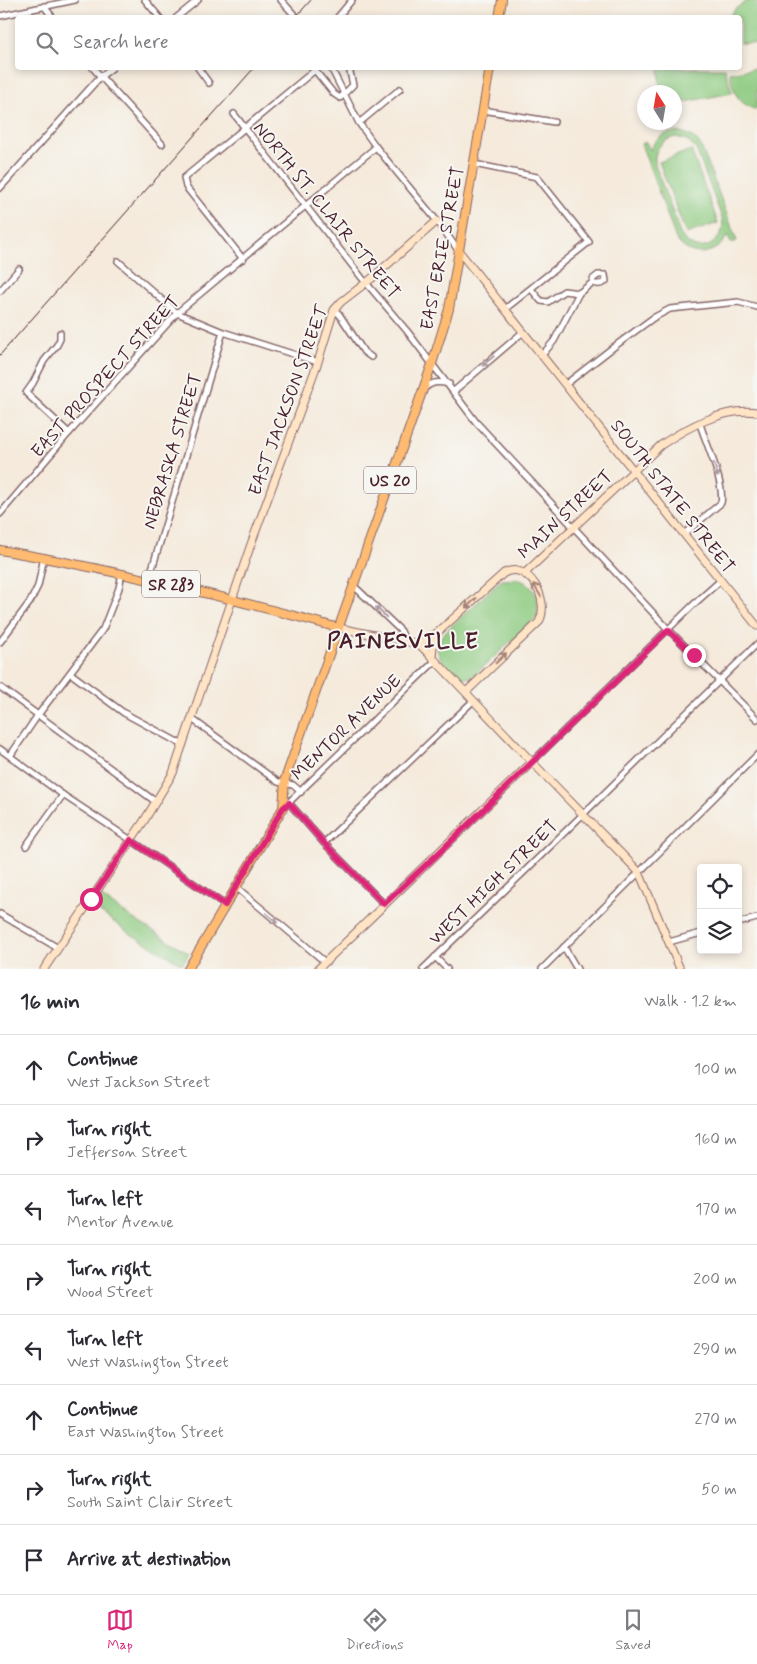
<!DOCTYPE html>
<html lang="en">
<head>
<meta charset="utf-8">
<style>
	:root { --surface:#fff; --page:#f2f2f3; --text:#2b2b33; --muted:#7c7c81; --line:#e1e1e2; --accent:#db2777 }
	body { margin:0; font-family:Mynerve,sans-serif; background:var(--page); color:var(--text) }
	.controls { position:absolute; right:15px; bottom:15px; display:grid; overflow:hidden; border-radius:5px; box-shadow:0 2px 8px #0003 }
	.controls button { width:45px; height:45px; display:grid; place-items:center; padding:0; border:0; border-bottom:1px solid var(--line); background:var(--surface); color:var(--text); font:25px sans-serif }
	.compass { position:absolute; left:637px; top:85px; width:45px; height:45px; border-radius:50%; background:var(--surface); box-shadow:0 2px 8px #0003; rotate:349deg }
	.stop { position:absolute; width:15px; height:15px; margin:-11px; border:4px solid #db2777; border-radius:50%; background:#fff }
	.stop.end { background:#db2777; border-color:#fff; box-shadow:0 1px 5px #0008 }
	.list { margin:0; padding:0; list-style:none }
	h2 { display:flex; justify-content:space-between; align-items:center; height:65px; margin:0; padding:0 20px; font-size:21px }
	h2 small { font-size:16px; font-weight:400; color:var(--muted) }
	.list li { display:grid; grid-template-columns:32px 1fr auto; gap:15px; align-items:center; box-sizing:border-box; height:70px; padding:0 20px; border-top:1px solid var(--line) }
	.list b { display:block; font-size:19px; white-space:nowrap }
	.list p { margin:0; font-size:16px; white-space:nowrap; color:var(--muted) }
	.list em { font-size:16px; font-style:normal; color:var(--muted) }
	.icon { flex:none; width:28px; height:28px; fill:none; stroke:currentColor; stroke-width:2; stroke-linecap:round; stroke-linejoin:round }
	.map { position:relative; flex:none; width:757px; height:969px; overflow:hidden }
	.search { position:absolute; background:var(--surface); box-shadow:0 2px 8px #0003; left:15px; right:15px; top:15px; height:55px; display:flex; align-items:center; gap:12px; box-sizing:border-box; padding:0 18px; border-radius:5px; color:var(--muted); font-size:19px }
	.sheet { height:625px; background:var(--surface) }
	nav { display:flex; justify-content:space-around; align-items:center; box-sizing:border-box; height:70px; border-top:1px solid var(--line); background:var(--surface); font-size:14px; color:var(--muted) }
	nav a { display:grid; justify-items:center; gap:2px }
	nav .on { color:var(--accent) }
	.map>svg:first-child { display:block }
	.green { fill:#8dca80; stroke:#6c7456; fill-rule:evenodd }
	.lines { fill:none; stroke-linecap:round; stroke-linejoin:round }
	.street-casing { stroke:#866669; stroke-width:8 }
	.secondary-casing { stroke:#866669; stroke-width:9 }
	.primary-casing { stroke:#866669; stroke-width:10 }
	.street { stroke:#fff; stroke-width:5 }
	.secondary { stroke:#ffe4c6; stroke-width:7 }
	.primary { stroke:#febb71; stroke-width:8 }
	.rail { stroke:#4a1f2b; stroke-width:1 }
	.oneway { stroke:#ae9aa0 }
	.oneway2 { stroke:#a48278 }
	.route { stroke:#db2777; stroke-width:6 }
	.labels { text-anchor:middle; stroke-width:4; stroke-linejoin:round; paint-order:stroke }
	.shield { fill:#f6f6f2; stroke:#7e6067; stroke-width:1 }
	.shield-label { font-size:16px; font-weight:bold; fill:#4a1f2b }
	.street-label { font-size:18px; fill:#4a1f2b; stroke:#f6f6f2 }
	.district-label { font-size:22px; font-weight:bold; letter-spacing:1px; fill:#4a1f2b; stroke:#f6f6f2 }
</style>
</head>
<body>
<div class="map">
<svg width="757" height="969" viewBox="0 0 757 969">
	<rect width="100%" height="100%" fill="#f6f6f2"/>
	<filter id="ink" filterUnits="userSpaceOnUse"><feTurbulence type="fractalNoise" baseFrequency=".02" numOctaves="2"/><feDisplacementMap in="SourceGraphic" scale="10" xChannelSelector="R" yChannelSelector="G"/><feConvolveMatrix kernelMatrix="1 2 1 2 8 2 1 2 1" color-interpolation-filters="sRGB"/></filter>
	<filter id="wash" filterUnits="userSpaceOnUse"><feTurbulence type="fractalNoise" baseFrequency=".0096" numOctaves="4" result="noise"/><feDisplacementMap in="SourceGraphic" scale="20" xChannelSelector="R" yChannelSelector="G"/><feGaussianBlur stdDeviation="1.12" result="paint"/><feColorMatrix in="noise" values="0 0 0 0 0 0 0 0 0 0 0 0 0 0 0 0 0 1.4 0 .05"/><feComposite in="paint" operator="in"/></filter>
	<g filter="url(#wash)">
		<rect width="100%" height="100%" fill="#f5eadb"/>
		<g class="green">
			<polygon points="748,0 757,0 757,44 740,43 740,18 729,17 735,9"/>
			<polygon points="659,68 725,68 732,93 675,104 674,92 660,92"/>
			<path d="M 757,68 L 757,110 C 738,104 732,91 730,73 Z"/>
			<path d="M 675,132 C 687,132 695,137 701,146 L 737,241 L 731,243 L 728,235 C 717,256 690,260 676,239 L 641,144 L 646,142 L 650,150 C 655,139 663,133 675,132 ZM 676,137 L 686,140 L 696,149 L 722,218 C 728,240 700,259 684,239 C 679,234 677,225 675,218 C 668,201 662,184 656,167 C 652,152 660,140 676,137 Z"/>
			<polygon points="691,150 718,223 686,234 659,162"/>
			<path d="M 517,579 C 535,584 540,599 537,617 L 476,674 C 473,676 469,678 465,678 C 456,678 437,658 437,648 C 437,643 441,638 443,634 L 498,583 L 502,580 Z"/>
			<polygon points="100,896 138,922 189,953 182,964 129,933 93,907"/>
		</g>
	</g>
	<g filter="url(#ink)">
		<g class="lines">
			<g class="street-casing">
				<g id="street">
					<polyline points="145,0 160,18"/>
					<polyline points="281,0 297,18"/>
					<polyline points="44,6 53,18"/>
					<polyline points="0,16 75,0"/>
					<polyline points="176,18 198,0"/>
					<polyline points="337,18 352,0"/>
					<polyline points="93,68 162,144"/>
					<polyline points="198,68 209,83"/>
					<polyline points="313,68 334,94 340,98 353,85 349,68"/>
					<polyline points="331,68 359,123 376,147 437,221 458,250"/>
					<polyline points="483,110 554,122"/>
					<polyline points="234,114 362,278 407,331 476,422 668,629 757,719"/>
					<polyline points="359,123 400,89"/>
					<polyline points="474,164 537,177 589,242 505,309"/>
					<polyline points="0,188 100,77 112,68"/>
					<polyline points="243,259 186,187 184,178 315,70"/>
					<polyline points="118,261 177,313 223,332 318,362"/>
					<polyline points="531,289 541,301 548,302 564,291 579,293"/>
					<polyline points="0,291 19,269"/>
					<polyline points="334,310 339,314 364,352 371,357"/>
					<polyline points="60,333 60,339 57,345 44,361 33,383 26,393 69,433"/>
					<path d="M 542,355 L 554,341 L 579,293 L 592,283 L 593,279 L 598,275 L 605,275 L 606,281 C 602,285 598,285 592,283"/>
					<polyline points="566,384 615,346 653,318 670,309 738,302 757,307"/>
					<path d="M 425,388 C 433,381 439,382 449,384"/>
					<polyline points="454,391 523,332"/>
					<polyline points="0,514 69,433 177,313 376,147"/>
					<path d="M 684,534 L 721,503 C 725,484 706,443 700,424"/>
					<polyline points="149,579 223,332"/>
					<polyline points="353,585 401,631 405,641"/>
					<polyline points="0,642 30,602 38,586 44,557"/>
					<polyline points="70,673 124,713 183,745"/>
					<polyline points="0,687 156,802"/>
					<polyline points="192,719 278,782 293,785 301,792"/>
					<polyline points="0,749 63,795 131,840 225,905"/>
					<polyline points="10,756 38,715 103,629 119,588 122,573"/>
					<polyline points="532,762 693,605 721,580"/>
					<polyline points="289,803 324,843 384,904"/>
					<polyline points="283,808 435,661"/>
					<polyline points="324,843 473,701"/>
					<polyline points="26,846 63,795"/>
					<polyline points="236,887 325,962"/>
					<polyline points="0,914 58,948"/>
					<polyline points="738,923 757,918"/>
					<polyline points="669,942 701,933"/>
					<polyline points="564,947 577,969"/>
					<polyline points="435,957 447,969"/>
					<polyline points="423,969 526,870 757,644"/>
					<polyline points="542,969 757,755"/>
				</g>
			</g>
			<g class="secondary-casing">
				<g id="secondary">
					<polyline points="458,250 757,626"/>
					<path d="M 524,574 L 661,445 C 687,427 725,407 757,412"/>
					<polyline points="339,628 419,644 432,657 532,762 639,872 680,969"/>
					<path d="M 419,644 L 438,632 L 504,573 C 528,560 551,600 539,622 L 466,692"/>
					<polyline points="432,657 433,646 437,634"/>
					<polyline points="44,969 144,821 173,773 250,547 318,362 334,310 341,302 371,279 437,221"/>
					<polyline points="318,969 532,762"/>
				</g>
			</g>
			<g class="primary-casing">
				<g id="primary">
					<polyline points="499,18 502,0"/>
					<path d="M 0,550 C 115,570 227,597 339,628"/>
					<polyline points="188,969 283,808 285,779 432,364 449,309 490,68"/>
				</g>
			</g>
			<use href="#street" class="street"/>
			<use href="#secondary" class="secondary"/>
			<use href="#primary" class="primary"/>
			<g class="rail">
				<polyline points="295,18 311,0"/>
				<polyline points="0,355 254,68"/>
			</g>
		</g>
		<defs><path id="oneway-shaft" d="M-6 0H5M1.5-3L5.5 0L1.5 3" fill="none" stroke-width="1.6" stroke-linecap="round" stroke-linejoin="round" transform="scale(1.25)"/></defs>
		<g class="oneway">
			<use href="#oneway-shaft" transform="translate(488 361) rotate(140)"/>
			<use href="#oneway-shaft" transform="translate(716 470) rotate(73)"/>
			<use href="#oneway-shaft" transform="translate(381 612) rotate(-136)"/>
			<use href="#oneway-shaft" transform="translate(272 918) rotate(40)"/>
		</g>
		<g class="oneway2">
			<use href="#oneway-shaft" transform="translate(537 590) rotate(-121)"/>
			<use href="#oneway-shaft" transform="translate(471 603) rotate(138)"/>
			<use href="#oneway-shaft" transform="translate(501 658) rotate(-44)"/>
		</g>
	</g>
	<g class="lines" filter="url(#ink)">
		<polyline class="route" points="91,899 131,840 225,905 283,808 289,803 324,843 384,904 442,850 668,630 694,655"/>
	</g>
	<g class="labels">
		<g class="shield">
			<rect x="364" y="466.5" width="52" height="27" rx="4"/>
			<rect x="142" y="570.5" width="58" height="27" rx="4"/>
		</g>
		<g class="shield-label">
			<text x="390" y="486">US 20</text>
			<text x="171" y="590">SR 283</text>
		</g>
		<g class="street-label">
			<text transform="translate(327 210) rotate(51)" y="6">NORTH ST. CLAIR STREET</text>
			<text transform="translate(442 248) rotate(-79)" y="6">EAST ERIE STREET</text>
			<text transform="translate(105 376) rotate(-48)" y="6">EAST PROSPECT STREET</text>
			<text transform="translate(288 400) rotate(-70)" y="6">EAST JACKSON STREET</text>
			<text transform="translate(172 451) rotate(-73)" y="6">NEBRASKA STREET</text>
			<text transform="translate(673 496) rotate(52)" y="6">SOUTH STATE STREET</text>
			<text transform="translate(565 514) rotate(-43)" y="6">MAIN STREET</text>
			<text transform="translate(346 727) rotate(-44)" y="6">MENTOR AVENUE</text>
			<text transform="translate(493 882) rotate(-44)" y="6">WEST HIGH STREET</text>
		</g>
		<g class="district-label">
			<text x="403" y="648">PAINESVILLE</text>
		</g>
	</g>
</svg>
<div class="controls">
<button><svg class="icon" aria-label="locate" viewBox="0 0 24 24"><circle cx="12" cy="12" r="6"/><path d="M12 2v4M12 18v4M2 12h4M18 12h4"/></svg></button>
<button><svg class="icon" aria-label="layers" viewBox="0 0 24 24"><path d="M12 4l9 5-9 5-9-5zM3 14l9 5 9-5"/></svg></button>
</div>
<svg class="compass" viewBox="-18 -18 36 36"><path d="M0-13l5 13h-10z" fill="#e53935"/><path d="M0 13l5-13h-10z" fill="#7c7c81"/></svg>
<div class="stop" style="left:91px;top:899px"></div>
<div class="stop end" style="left:694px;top:655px"></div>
<div class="search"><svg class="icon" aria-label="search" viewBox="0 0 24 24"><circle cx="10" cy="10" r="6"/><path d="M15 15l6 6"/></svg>Search here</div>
</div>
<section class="sheet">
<h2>16 min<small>Walk · 1.2 km</small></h2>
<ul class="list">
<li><svg class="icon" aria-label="ahead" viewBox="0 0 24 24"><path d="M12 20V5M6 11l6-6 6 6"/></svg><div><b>Continue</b><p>West Jackson Street</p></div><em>100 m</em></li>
<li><svg class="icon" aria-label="right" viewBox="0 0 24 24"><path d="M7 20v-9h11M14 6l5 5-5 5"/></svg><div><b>Turn right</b><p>Jefferson Street</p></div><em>160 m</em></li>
<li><svg class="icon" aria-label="left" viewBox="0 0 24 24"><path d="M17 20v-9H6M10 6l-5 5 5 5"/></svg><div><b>Turn left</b><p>Mentor Avenue</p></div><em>170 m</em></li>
<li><svg class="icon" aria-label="right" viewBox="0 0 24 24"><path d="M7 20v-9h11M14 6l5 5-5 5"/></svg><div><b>Turn right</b><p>Wood Street</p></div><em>200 m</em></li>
<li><svg class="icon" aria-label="left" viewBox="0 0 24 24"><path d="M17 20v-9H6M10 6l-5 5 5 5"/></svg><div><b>Turn left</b><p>West Washington Street</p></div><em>290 m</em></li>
<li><svg class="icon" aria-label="ahead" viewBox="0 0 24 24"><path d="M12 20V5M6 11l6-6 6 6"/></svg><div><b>Continue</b><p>East Washington Street</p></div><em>270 m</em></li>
<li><svg class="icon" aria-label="right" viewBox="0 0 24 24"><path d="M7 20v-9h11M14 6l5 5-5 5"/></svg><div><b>Turn right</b><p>South Saint Clair Street</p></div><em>50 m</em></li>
<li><svg class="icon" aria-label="arrive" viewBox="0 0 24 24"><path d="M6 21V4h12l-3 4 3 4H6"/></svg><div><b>Arrive at destination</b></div></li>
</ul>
</section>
<nav>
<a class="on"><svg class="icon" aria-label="map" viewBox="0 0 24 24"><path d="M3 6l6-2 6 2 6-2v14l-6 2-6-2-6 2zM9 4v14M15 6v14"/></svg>Map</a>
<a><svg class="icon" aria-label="directions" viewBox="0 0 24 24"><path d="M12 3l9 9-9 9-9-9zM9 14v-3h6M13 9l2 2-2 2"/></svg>Directions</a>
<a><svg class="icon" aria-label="saved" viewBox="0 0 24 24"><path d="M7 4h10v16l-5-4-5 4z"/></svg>Saved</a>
</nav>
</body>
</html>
